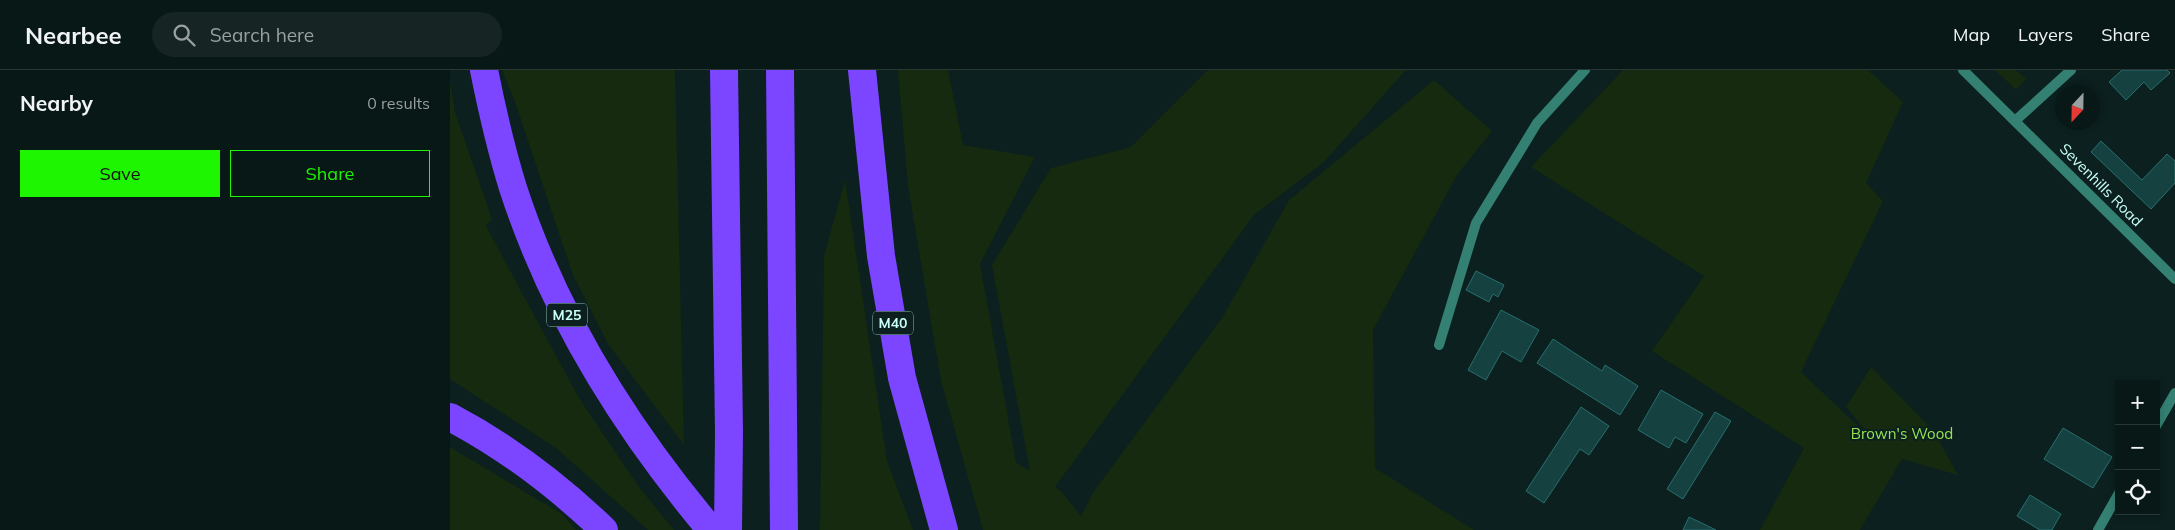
<!DOCTYPE html>
<html lang="en">
<head>
<meta charset="utf-8">
<style>
	:root { --surface:#081817; --page:#162524; --text:#f1f3f6; --muted:#98a0a1; --line:#293736; --accent:#1ef500 }
	body { margin:0; font-family:Mulish,sans-serif; background:var(--page); color:var(--text) }
	.controls { position:absolute; right:15px; bottom:15px; display:grid; overflow:hidden; border-radius:0px; box-shadow:0 2px 8px #0003 }
	.controls button { width:45px; height:45px; display:grid; place-items:center; padding:0; border:0; border-bottom:1px solid var(--line); background:var(--surface); color:var(--text); font:25px sans-serif }
	.compass { position:absolute; left:1605px; top:15px; width:45px; height:45px; border-radius:50%; background:var(--surface); box-shadow:0 2px 8px #0003; rotate:202deg }
	.list { margin:0; padding:0; list-style:none }
	h2 { display:flex; justify-content:space-between; align-items:center; height:65px; margin:0; padding:0 20px; font-size:21px }
	h2 small { font-size:16px; font-weight:400; color:var(--muted) }
	.actions { display:flex; gap:10px; padding:15px 20px }
	.actions a { flex:1; padding:11px 0; border:1px solid var(--accent); border-radius:0px; text-align:center; font-size:18px; color:var(--accent) }
	.actions .main { background:var(--accent); color:#111 }
	.icon { flex:none; width:28px; height:28px; fill:none; stroke:currentColor; stroke-width:2; stroke-linecap:round; stroke-linejoin:round }
	.map { position:relative; flex:none; width:1725px; height:460px; overflow:hidden }
	header { display:flex; align-items:center; gap:30px; box-sizing:border-box; height:70px; padding:0 25px; background:var(--surface); border-bottom:1px solid var(--line) }
	header strong { font-size:24px }
	nav { display:flex; gap:28px; margin-inline-start:auto; font-size:18px }
	.search { width:350px; height:45px; background:var(--page); display:flex; align-items:center; gap:12px; box-sizing:border-box; padding:0 18px; border-radius:28px; color:var(--muted); font-size:19px }
	main { display:flex }
	aside { flex:1; background:var(--surface) }
	.map>svg:first-child { display:block }
	.green { fill:#152a0e }
	.building { fill:#164141; stroke:#276f6d }
	.lines { fill:none; stroke-linecap:round; stroke-linejoin:round }
	.service { stroke:#348173; stroke-width:10 }
	.minor { stroke:#348173; stroke-width:10 }
	.motorway { stroke:#7c45ff; stroke-width:28 }
	.labels { text-anchor:middle; stroke-width:4; stroke-linejoin:round; paint-order:stroke }
	.shield { fill:#0b201f; stroke:#91bcb8; stroke-width:1 }
	.shield-label { font-size:14px; font-weight:bold; fill:#cafff9 }
	.street-label { font-size:15px; fill:#cafff9; stroke:#0b201f }
	.park-label { font-size:15px; fill:#96e550; stroke:#0b201f }
</style>
</head>
<body>
<header>
<strong>Nearbee</strong>
<div class="search"><svg class="icon" aria-label="search" viewBox="0 0 24 24"><circle cx="10" cy="10" r="6"/><path d="M15 15l6 6"/></svg>Search here</div>
<nav><a>Map</a><a>Layers</a><a>Share</a></nav>
</header>
<main>
<aside>
<h2>Nearby<small>0 results</small></h2>
<ul class="list">
</ul>
<div class="actions"><a class="main">Save</a><a>Share</a></div>
</aside>
<div class="map">
<svg width="1725" height="460" viewBox="0 0 1725 460">
	<rect width="100%" height="100%" fill="#0b201f"/>
	<g class="green">
		<polygon points="52,0 225,0 234,375 158,274 123,205 65,32"/>
		<polygon points="448,0 498,0 513,75 585,87 530,194 566,392 580,401 542,195 601,98 681,77 758,0 956,0 874,92 804,145 605,417 612,422 631,446 644,421 772,248 839,130 984,10 1042,61 1007,105 923,260 925,398 1024,460 533,460 491,311 458,116"/>
		<polygon points="1173,0 1418,0 1453,32 1416,113 1433,131 1351,302 1425,372 1396,337 1421,297 1483,360 1508,405 1452,389 1410,460 1310,460 1354,378 1202,281 1254,206 1081,97"/>
		<polygon points="1545,0 1566,0 1576,9 1566,20"/>
		<polygon points="0,12 5,42 42,149 36,156 129,328 189,417 224,460 198,460 106,378 0,309"/>
		<polygon points="395,110 437,391 463,460 370,460 374,186"/>
		<polygon points="0,377 112,444 126,460 0,460"/>
	</g>
	<g class="building">
		<polygon points="1672,0 1717,0 1720,3 1701,20 1694,12 1676,30 1659,12"/>
		<polygon points="1651,71 1692,110 1717,84 1725,91 1725,113 1701,139 1641,82"/>
		<polygon points="1026,201 1054,215 1048,227 1043,224 1039,232 1016,220"/>
		<polygon points="1051,240 1089,260 1071,292 1052,281 1036,310 1018,300"/>
		<polygon points="1103,269 1152,301 1155,295 1188,316 1170,345 1087,293"/>
		<polygon points="1211,320 1253,344 1236,373 1225,367 1219,378 1188,360"/>
		<polygon points="1131,337 1159,356 1139,385 1130,379 1094,433 1076,421"/>
		<polygon points="1265,342 1281,351 1233,429 1217,419"/>
		<polygon points="1613,358 1662,387 1643,418 1594,389"/>
		<polygon points="1580,425 1611,444 1602,460 1590,460 1567,446"/>
		<polygon points="1239,447 1266,460 1233,460"/>
	</g>
	<g class="lines">
		<g class="service">
			<polyline points="1565,51 1621,0"/>
			<polyline points="989,275 1026,153 1087,53 1135,0"/>
			<polyline points="1706,356 1725,323"/>
			<polyline points="1648,460 1669,423"/>
		</g>
		<polyline class="minor" points="1513,0 1725,209"/>
		<g class="motorway">
			<path d="M 34,0 C 42,40 51,79 63,118 C 104,244 176,359 261,460"/>
			<polyline points="274,0 279,362 278,460"/>
			<polyline points="330,0 334,460"/>
			<polyline points="412,0 431,186 452,308 494,460"/>
			<path d="M 0,347 C 57,377 108,416 154,460"/>
		</g>
	</g>
	<g class="labels">
		<g class="shield">
			<rect x="97" y="233.5" width="40" height="23" rx="4"/>
			<rect x="423" y="241.5" width="40" height="23" rx="4"/>
		</g>
		<g class="shield-label">
			<text x="117" y="250">M25</text>
			<text x="443" y="258">M40</text>
		</g>
		<g class="street-label">
			<text transform="translate(1651 115) rotate(45)" y="5">Sevenhills Road</text>
		</g>
		<g class="park-label">
			<text x="1452" y="369">Brown's Wood</text>
		</g>
	</g>
</svg>
<div class="controls">
<button>+</button>
<button>−</button>
<button><svg class="icon" aria-label="locate" viewBox="0 0 24 24"><circle cx="12" cy="12" r="6"/><path d="M12 2v4M12 18v4M2 12h4M18 12h4"/></svg></button>
</div>
<svg class="compass" viewBox="-18 -18 36 36"><path d="M0-13l5 13h-10z" fill="#e53935"/><path d="M0 13l5-13h-10z" fill="#98a0a1"/></svg>
</div>
</main>
</body>
</html>
